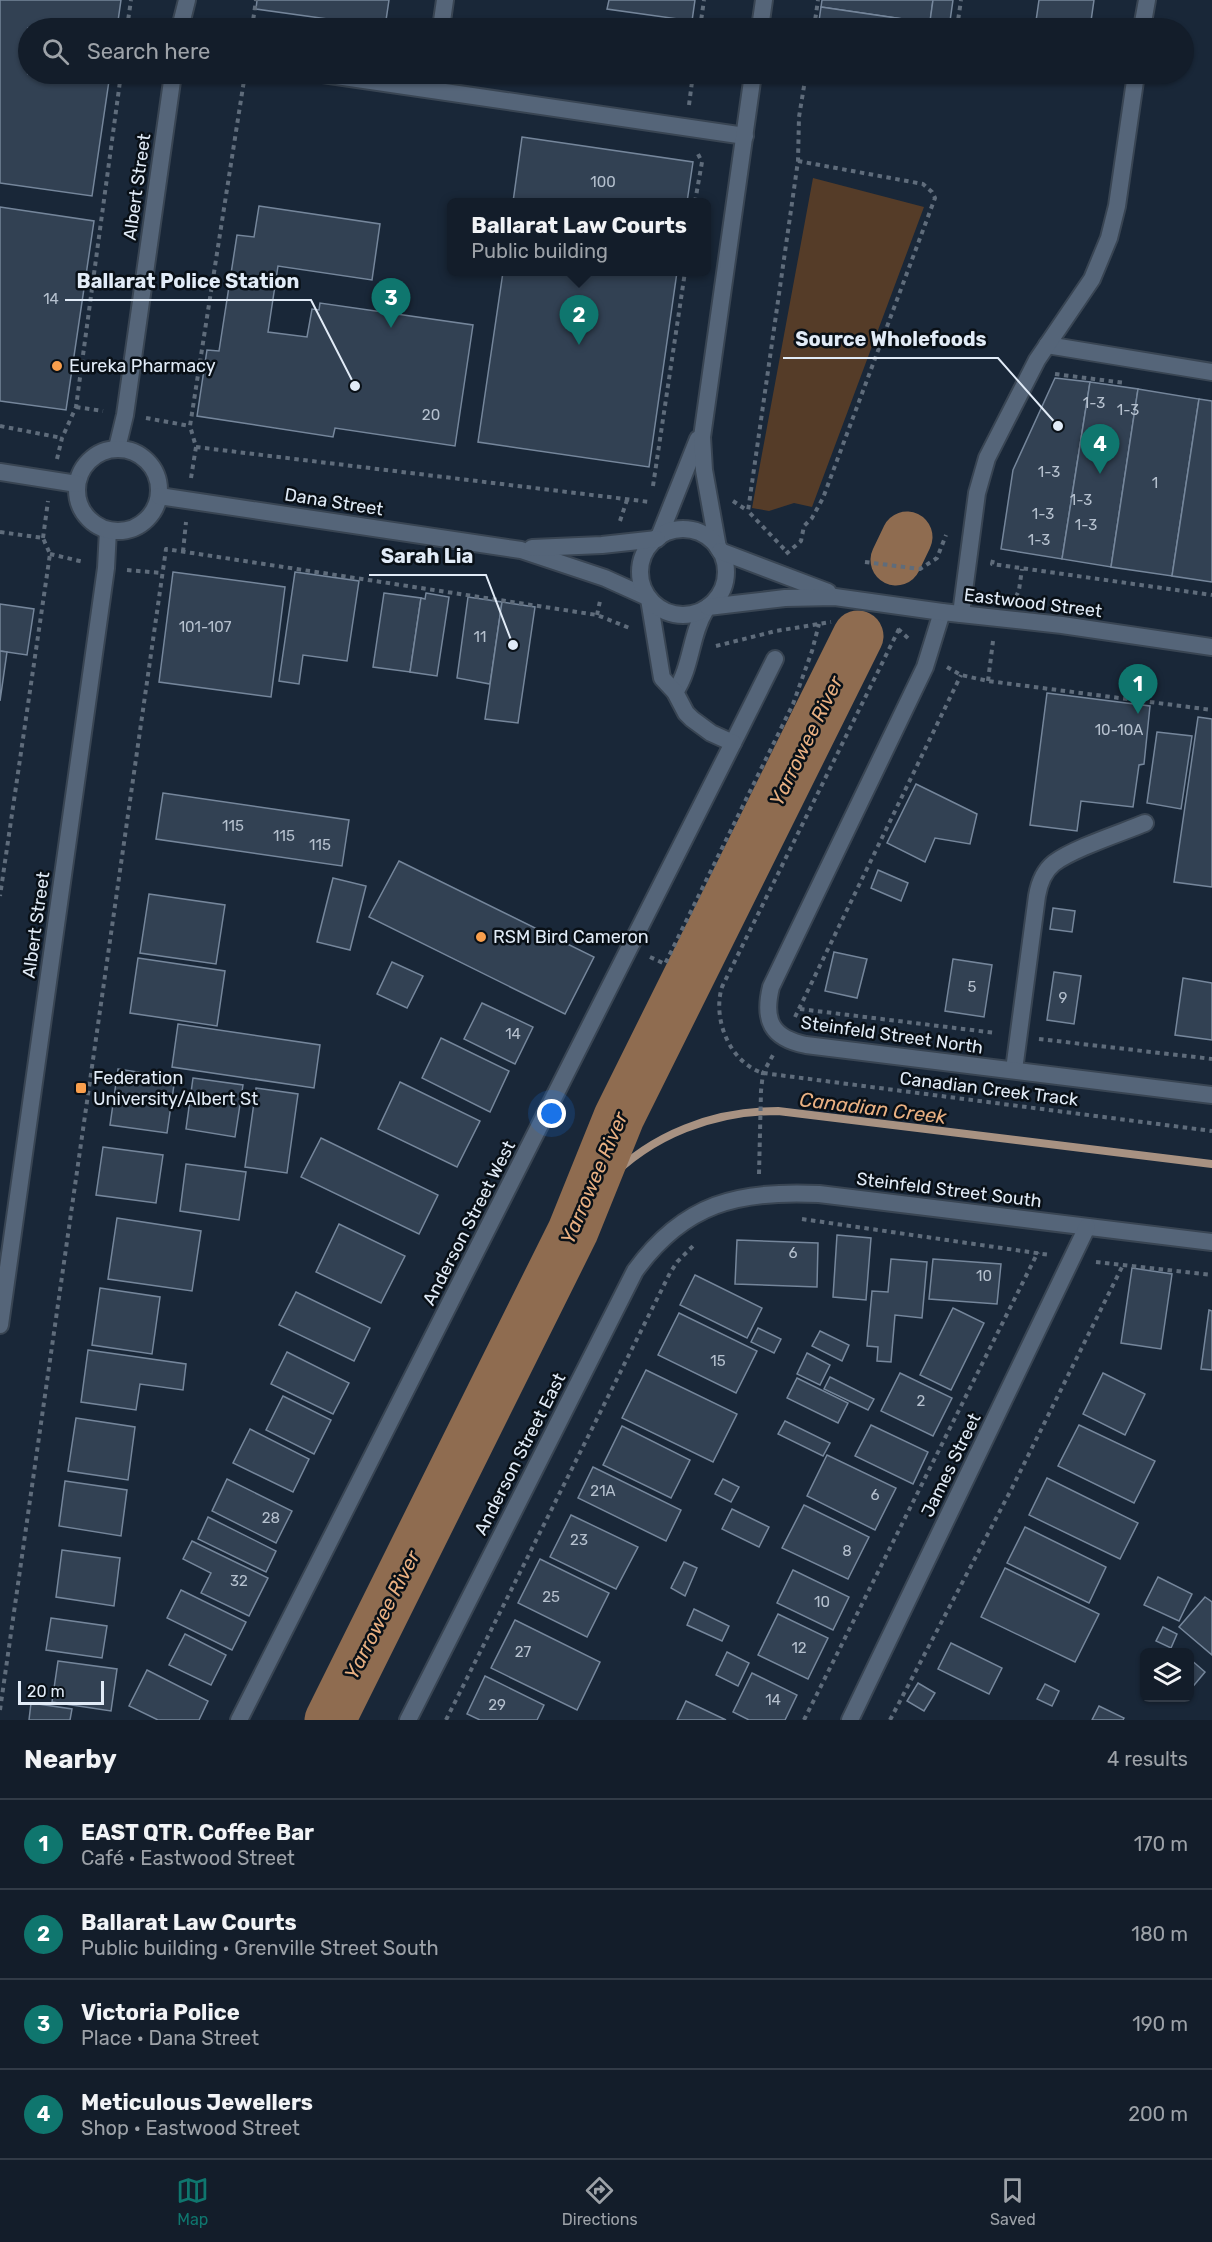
<!DOCTYPE html>
<html lang="en">
<head>
<meta charset="utf-8">
<style>
	:root { --surface:#131d2a; --page:#1c2632; --text:#f1f3f6; --muted:#9da2a8; --line:#323b47; --accent:#0f766e }
	body { margin:0; font-family:Rubik,sans-serif; background:var(--page); color:var(--text) }
	.controls { position:absolute; right:18px; bottom:18px; display:grid; overflow:hidden; border-radius:9px; box-shadow:0 2px 4px #0004 }
	.controls button { width:54px; height:54px; display:grid; place-items:center; padding:0; border:0; border-bottom:2px solid var(--line); background:var(--surface); color:var(--text); font:30px sans-serif }
	.scale { position:absolute; left:18px; bottom:15px; width:86px; box-sizing:border-box; padding-left:6px; border:3px solid #e1ebf7; border-top:0; font-size:16px; line-height:21px; white-space:nowrap; color:#e1ebf7; -webkit-text-stroke:4px #091017; paint-order:stroke }
	.you { position:absolute; left:552px; top:1114px; width:21px; height:21px; margin:-15px; border:4px solid #fff; border-radius:50%; background:#1a73e8; box-shadow:0 0 0 9px #1a73e833 }
	.badge { display:grid; place-items:center; width:39px; height:39px; border-radius:50%; background:var(--accent); color:#fff; font-size:20px; font-weight:700 }
	.pin { position:absolute; translate:-50% -50px; filter:drop-shadow(0 2px 3px #0008) }
	.pin::after { content:''; position:absolute; top:32px; width:21px; height:18px; background:inherit; clip-path:polygon(0 0,100% 0,50% 100%) }
	.popup { position:absolute; left:447px; top:198px; width:264px; height:78px; box-sizing:border-box; display:grid; place-content:center; border-radius:9px; background:var(--surface); filter:drop-shadow(0 2px 4px #0005); font-size:20px; white-space:nowrap; color:var(--muted) }
	.popup b { font-size:22px; color:var(--text) }
	.popup::after { content:''; position:absolute; left:50%; top:100%; margin-left:-12px; border:12px solid transparent; border-top-color:var(--surface) }
	.list { margin:0; padding:0; list-style:none }
	h2 { display:flex; justify-content:space-between; align-items:center; height:78px; margin:0; padding:0 24px; font-size:26px }
	h2 small { font-size:20px; font-weight:400; color:var(--muted) }
	.list li { display:grid; grid-template-columns:39px 1fr auto; gap:18px; align-items:center; box-sizing:border-box; height:90px; padding:0 24px; border-top:2px solid var(--line) }
	.list b { display:block; font-size:22px; white-space:nowrap }
	.list p { margin:0; font-size:20px; white-space:nowrap; color:var(--muted) }
	.list em { font-size:20px; font-style:normal; color:var(--muted) }
	.icon { flex:none; width:33px; height:33px; fill:none; stroke:currentColor; stroke-width:2; stroke-linecap:round; stroke-linejoin:round }
	.map { position:relative; flex:none; width:1212px; height:1720px; overflow:hidden }
	.search { position:absolute; background:var(--surface); box-shadow:0 2px 4px #0004; left:18px; right:18px; top:18px; height:66px; display:flex; align-items:center; gap:15px; box-sizing:border-box; padding:0 21px; border-radius:33px; color:var(--muted); font-size:22px }
	.sheet { height:438px; background:var(--surface) }
	nav { display:flex; justify-content:space-around; align-items:center; box-sizing:border-box; height:84px; border-top:2px solid var(--line); background:var(--surface); font-size:16px; color:var(--muted) }
	nav a { display:grid; justify-items:center; gap:3px }
	nav .on { color:var(--accent) }
	.map>svg:first-child { display:block }
	.green { fill:#553c28 }
	.lines { fill:none; stroke-linecap:round; stroke-linejoin:round }
	.stream { stroke:#a89282; stroke-width:8 }
	.river { stroke:#8f6c50; stroke-width:51 }
	.building { fill:#324153; stroke:#75869b; stroke-width:1.5 }
	.service-casing { stroke:#394553; stroke-width:20 }
	.minor-casing { stroke:#394553; stroke-width:20 }
	.tertiary-casing { stroke:#394553; stroke-width:20 }
	.path { stroke:#5f6c7b; stroke-width:4; stroke-dasharray:4.5 4.5; stroke-linecap:butt }
	.service { stroke:#556579; stroke-width:16 }
	.minor { stroke:#556579; stroke-width:16 }
	.tertiary { stroke:#556579; stroke-width:16 }
	.poi-dot { fill:#f99f4d; stroke:#091017; stroke-width:2 }
	.labels { text-anchor:middle; stroke-width:5; stroke-linejoin:round; paint-order:stroke }
	.number-label { font-size:15px; fill:#b5c0ce }
	.street-label { font-size:18px; fill:#e1ebf7; stroke:#091017 }
	.poi-label { font-size:18px; fill:#e1ebf7; stroke:#091017; text-anchor:start }
	.water-label { font-size:20px; font-style:italic; fill:#e9b082; stroke:#091017 }
	.leader { fill:none; stroke:#e1ebf7; stroke-width:2 }
	.callout-dot { fill:#e1ebf7; stroke:#091017; stroke-width:2 }
	.callout-label { font-size:20px; text-anchor:middle; font-weight:bold; fill:#e1ebf7; stroke:#091017; stroke-width:5; stroke-linejoin:round; paint-order:stroke }
</style>
</head>
<body>
<div class="map">
<svg width="1212" height="1720" viewBox="0 0 1212 1720">
	<rect width="100%" height="100%" fill="#192738"/>
	<polygon class="green" points="813,178 924,207 812,507 794,503 769,511 752,508"/>
	<g class="lines">
		<path class="stream" d="M 573,1231 C 584,1214 594,1196 607,1181 C 652,1134 714,1111 778,1111 L 1212,1164"/>
		<g class="river">
			<polyline points="896,560 907,537"/>
			<polyline points="330,1720 573,1231 619,1117 858,636"/>
		</g>
	</g>
	<g class="building">
		<polygon points="0,0 121,0 117,28 28,28 28,74 110,74 92,196 0,183"/>
		<polygon points="257,0 389,0 385,27 256,9"/>
		<polygon points="609,0 695,0 692,21 607,9"/>
		<polygon points="822,0 933,0 930,23 821,7"/>
		<polygon points="933,0 953,0 949,28 929,28"/>
		<polygon points="1039,0 1094,0 1090,28 1035,28"/>
		<polygon points="821,7 930,23 929,28 818,28"/>
		<polygon points="559,24 592,28 558,28"/>
		<polygon points="641,74 684,74 683,80"/>
		<polygon points="522,137 693,162 687,202 513,202"/>
		<polygon points="259,206 380,224 372,280 278,266 268,332 307,337 312,309 319,310 320,303 473,325 455,446 335,428 333,437 197,416 207,350 219,351 237,235 254,237"/>
		<polygon points="0,207 94,221 66,410 0,401"/>
		<polygon points="503,272 677,272 649,467 478,442"/>
		<polygon points="1055,378 1090,382 1062,559 1001,549 1013,470"/>
		<polygon points="1090,382 1138,389 1111,567 1062,559"/>
		<polygon points="1138,389 1199,399 1172,576 1111,567"/>
		<polygon points="1199,399 1212,401 1212,582 1172,576"/>
		<polygon points="173,572 285,587 271,697 159,682"/>
		<polygon points="295,572 359,581 347,661 303,655 299,684 279,681"/>
		<polygon points="384,593 421,598 410,672 373,667"/>
		<polygon points="426,593 449,597 437,676 410,672 421,598 425,599"/>
		<polygon points="468,597 502,602 490,684 457,678"/>
		<polygon points="502,602 535,607 518,723 485,719"/>
		<polygon points="0,604 34,609 27,655 0,651"/>
		<polygon points="0,651 7,652 0,701"/>
		<polygon points="1047,693 1150,706 1144,764 1139,765 1133,807 1081,801 1077,831 1030,825"/>
		<polygon points="1198,717 1212,719 1212,887 1174,882"/>
		<polygon points="1157,732 1192,736 1181,809 1147,803"/>
		<polygon points="916,784 977,814 970,844 935,838 925,862 887,843"/>
		<polygon points="163,793 349,820 342,866 156,839"/>
		<polygon points="399,861 594,957 565,1014 369,917"/>
		<polygon points="878,870 908,883 901,901 871,888"/>
		<polygon points="333,878 366,886 350,950 317,942"/>
		<polygon points="149,894 225,905 216,964 140,953"/>
		<polygon points="1053,908 1075,911 1072,932 1050,929"/>
		<polygon points="834,952 867,959 857,998 825,991"/>
		<polygon points="138,958 225,971 217,1026 130,1013"/>
		<polygon points="953,959 992,965 984,1017 945,1011"/>
		<polygon points="392,962 423,976 407,1008 377,994"/>
		<polygon points="1054,972 1081,976 1074,1024 1047,1020"/>
		<polygon points="1183,978 1212,983 1212,1040 1175,1035"/>
		<polygon points="482,1003 533,1027 515,1064 464,1039"/>
		<polygon points="178,1024 320,1045 314,1088 172,1067"/>
		<polygon points="441,1038 509,1071 490,1112 422,1078"/>
		<polygon points="118,1069 175,1078 167,1133 110,1125"/>
		<polygon points="193,1078 243,1085 235,1137 186,1129"/>
		<polygon points="400,1082 480,1121 457,1167 378,1129"/>
		<polygon points="256,1088 298,1094 287,1173 245,1167"/>
		<polygon points="321,1138 438,1195 419,1234 301,1177"/>
		<polygon points="103,1147 163,1155 156,1203 96,1195"/>
		<polygon points="186,1164 246,1172 239,1220 180,1211"/>
		<polygon points="117,1218 201,1231 192,1291 108,1279"/>
		<polygon points="339,1224 405,1256 381,1303 316,1272"/>
		<polygon points="837,1235 871,1238 866,1300 833,1297"/>
		<polygon points="737,1240 818,1243 817,1287 735,1284"/>
		<polygon points="891,1259 927,1262 922,1318 895,1315 891,1362 877,1361 878,1347 867,1346 872,1291 888,1292"/>
		<polygon points="933,1259 1001,1264 997,1304 929,1299"/>
		<polygon points="1132,1268 1172,1274 1161,1349 1121,1343"/>
		<polygon points="695,1275 762,1308 747,1338 680,1305"/>
		<polygon points="100,1288 160,1297 152,1354 92,1345"/>
		<polygon points="296,1292 370,1328 354,1361 279,1325"/>
		<polygon points="953,1308 984,1323 951,1390 920,1375"/>
		<polygon points="1209,1310 1212,1311 1212,1370 1201,1369"/>
		<polygon points="679,1313 757,1351 736,1393 658,1355"/>
		<polygon points="758,1328 781,1339 774,1353 751,1342"/>
		<polygon points="820,1331 849,1345 842,1361 812,1346"/>
		<polygon points="88,1350 186,1364 183,1390 140,1384 136,1410 81,1402"/>
		<polygon points="287,1352 349,1383 333,1414 271,1384"/>
		<polygon points="807,1353 830,1365 820,1385 797,1374"/>
		<polygon points="646,1370 737,1414 713,1462 622,1418"/>
		<polygon points="900,1373 952,1398 933,1436 881,1411"/>
		<polygon points="1103,1373 1145,1394 1125,1435 1083,1414"/>
		<polygon points="830,1377 874,1399 868,1410 824,1389"/>
		<polygon points="797,1378 848,1403 838,1423 787,1398"/>
		<polygon points="283,1396 331,1420 314,1454 266,1430"/>
		<polygon points="76,1418 135,1427 128,1480 68,1471"/>
		<polygon points="785,1421 830,1443 823,1456 778,1434"/>
		<polygon points="871,1425 928,1452 913,1484 855,1456"/>
		<polygon points="1079,1425 1155,1461 1134,1503 1058,1466"/>
		<polygon points="622,1426 690,1460 671,1498 603,1465"/>
		<polygon points="250,1429 309,1459 293,1492 233,1463"/>
		<polygon points="827,1455 896,1488 875,1530 807,1496"/>
		<polygon points="593,1467 681,1510 666,1541 578,1498"/>
		<polygon points="1047,1478 1138,1523 1120,1559 1029,1515"/>
		<polygon points="227,1479 292,1511 276,1543 212,1511"/>
		<polygon points="723,1479 739,1487 731,1502 715,1494"/>
		<polygon points="65,1481 127,1490 121,1536 59,1526"/>
		<polygon points="804,1505 869,1537 848,1579 782,1548"/>
		<polygon points="732,1509 769,1527 759,1547 722,1529"/>
		<polygon points="571,1515 638,1547 616,1589 550,1557"/>
		<polygon points="208,1517 276,1551 266,1572 198,1539"/>
		<polygon points="1025,1527 1106,1567 1089,1603 1007,1563"/>
		<polygon points="192,1541 268,1578 249,1616 201,1593 211,1573 183,1559"/>
		<polygon points="62,1550 120,1558 114,1606 56,1597"/>
		<polygon points="540,1559 609,1593 587,1637 518,1603"/>
		<polygon points="684,1562 697,1568 685,1596 671,1588"/>
		<polygon points="1005,1568 1099,1614 1075,1662 981,1617"/>
		<polygon points="793,1570 849,1597 833,1630 777,1603"/>
		<polygon points="1158,1577 1192,1594 1179,1621 1144,1605"/>
		<polygon points="181,1590 246,1622 232,1650 167,1618"/>
		<polygon points="1205,1597 1212,1602 1212,1655 1179,1627"/>
		<polygon points="694,1609 729,1626 722,1641 687,1625"/>
		<polygon points="778,1614 828,1638 808,1679 758,1655"/>
		<polygon points="51,1618 107,1626 102,1658 46,1650"/>
		<polygon points="515,1620 600,1662 577,1710 491,1668"/>
		<polygon points="1163,1627 1177,1634 1171,1648 1156,1641"/>
		<polygon points="185,1634 226,1655 211,1685 169,1665"/>
		<polygon points="951,1643 1002,1668 989,1694 938,1669"/>
		<polygon points="727,1652 749,1663 738,1686 716,1675"/>
		<polygon points="1190,1659 1205,1672 1190,1690"/>
		<polygon points="58,1661 117,1669 111,1711 52,1702"/>
		<polygon points="147,1670 208,1701 199,1720 158,1720 129,1706"/>
		<polygon points="752,1673 797,1695 785,1720 749,1720 733,1712"/>
		<polygon points="485,1676 544,1705 537,1720 480,1720 467,1714"/>
		<polygon points="918,1683 935,1693 924,1711 907,1701"/>
		<polygon points="1045,1684 1059,1691 1052,1706 1037,1699"/>
		<polygon points="686,1701 726,1720 677,1720"/>
		<polygon points="31,1703 72,1709 70,1720 29,1720"/>
		<polygon points="1099,1706 1124,1718 1123,1720 1092,1720"/>
	</g>
	<g class="lines">
		<g class="service-casing">
			<g id="service">
				<polyline points="441,28 445,0"/>
				<polyline points="1142,28 1147,0"/>
				<polyline points="323,74 745,136"/>
				<polyline points="1047,345 1212,372"/>
				<polyline points="961,614 977,493 987,458 1037,360 1092,279 1109,238 1117,206 1136,74"/>
				<polyline points="733,743 775,659"/>
				<path d="M 1014,1070 L 1037,896 C 1039,884 1044,871 1054,863 C 1074,848 1121,833 1145,823"/>
			</g>
		</g>
		<g class="minor-casing">
			<g id="minor">
				<polyline points="180,28 187,0"/>
				<polyline points="760,28 764,0"/>
				<polyline points="117,448 125,415 173,74"/>
				<polyline points="659,537 698,439"/>
				<polyline points="718,548 704,470 702,437 753,74"/>
				<path d="M 942,612 L 925,667 L 771,987 C 763,1020 771,1038 806,1045 L 1212,1095"/>
				<path d="M 675,692 C 692,667 690,635 706,609"/>
				<polyline points="0,1325 106,568 108,530"/>
				<polyline points="239,1720 733,743 711,733 692,719 686,713 675,692 662,678 649,599"/>
				<path d="M 408,1720 L 635,1271 C 684,1203 739,1190 819,1194 L 1212,1242"/>
				<polyline points="850,1720 1087,1227"/>
			</g>
		</g>
		<g class="tertiary-casing">
			<g id="tertiary">
				<circle cx="118" cy="490" r="41"/>
				<polyline points="0,472 77,484"/>
				<polyline points="159,496 521,550 605,578 647,597"/>
				<circle cx="683" cy="572" r="43"/>
				<polyline points="532,548 602,545 657,539"/>
				<polyline points="720,551 828,592"/>
				<polyline points="708,607 785,598 835,597 942,612 1062,625 1212,647"/>
			</g>
		</g>
		<g class="path">
			<polyline points="127,28 131,0"/>
			<polyline points="252,28 256,0"/>
			<polyline points="700,28 704,0"/>
			<polyline points="814,28 818,0"/>
			<polyline points="957,28 961,0"/>
			<polyline points="945,74 950,74"/>
			<polyline points="689,105 693,74"/>
			<polyline points="695,202 702,162 697,152"/>
			<polyline points="1055,374 1125,383"/>
			<polyline points="76,407 103,411"/>
			<polyline points="146,418 190,426"/>
			<polyline points="0,426 62,438"/>
			<polyline points="196,447 650,502"/>
			<polyline points="57,459 62,438 76,407 121,74"/>
			<polyline points="191,478 196,447 190,426 245,74"/>
			<polyline points="653,486 685,272"/>
			<polyline points="733,501 748,511"/>
			<polyline points="620,521 627,500"/>
			<polyline points="0,532 43,538 50,554 0,896"/>
			<polyline points="43,538 48,501"/>
			<polyline points="784,549 748,511 798,161 799,117 806,74"/>
			<polyline points="183,552 186,522"/>
			<polyline points="50,554 84,562"/>
			<polyline points="786,554 801,541 804,526 812,518 823,498 935,198 932,192 923,184 798,161"/>
			<polyline points="993,560 992,564 1212,595"/>
			<polyline points="865,562 920,569 937,558 946,535"/>
			<polyline points="127,570 162,573"/>
			<polyline points="1016,597 1019,590 1022,569"/>
			<polyline points="597,615 600,601"/>
			<polyline points="898,629 910,640"/>
			<path d="M 899,629 L 722,987 C 712,1019 730,1063 763,1073 L 1212,1131"/>
			<polyline points="716,646 776,631 831,622"/>
			<polyline points="947,667 961,675 988,681 1212,710"/>
			<polyline points="988,681 993,641"/>
			<polyline points="650,957 665,964 793,704 812,651 819,624"/>
			<polyline points="800,1009 996,1033"/>
			<polyline points="795,1017 961,675"/>
			<polyline points="1039,1039 1212,1059"/>
			<polyline points="759,1174 761,1091 763,1073 773,1055"/>
			<polyline points="802,1219 1050,1255"/>
			<polyline points="1096,1262 1212,1275"/>
			<polyline points="0,1710 166,549 597,615 632,629"/>
			<polyline points="446,1720 670,1273 677,1262 694,1245"/>
			<polyline points="804,1720 1038,1252"/>
			<polyline points="890,1720 1012,1488 1123,1265"/>
		</g>
		<use href="#service" class="service"/>
		<use href="#minor" class="minor"/>
		<use href="#tertiary" class="tertiary"/>
	</g>
	<g class="poi-dot">
		<circle cx="57" cy="366" r="6"/>
		<circle cx="481" cy="937" r="6"/>
		<rect x="75" y="1082" width="12" height="12" rx="3"/>
	</g>
	<g class="labels">
		<g class="number-label">
			<text x="603" y="187">100</text>
			<text x="51" y="304">14</text>
			<text x="1094" y="408">1-3</text>
			<text x="1128" y="415">1-3</text>
			<text x="431" y="420">20</text>
			<text x="1049" y="477">1-3</text>
			<text x="1155" y="488">1</text>
			<text x="1081" y="505">1-3</text>
			<text x="1043" y="519">1-3</text>
			<text x="1086" y="530">1-3</text>
			<text x="1039" y="545">1-3</text>
			<text x="205" y="632">101-107</text>
			<text x="480" y="642">11</text>
			<text x="1119" y="735">10-10A</text>
			<text x="233" y="831">115</text>
			<text x="284" y="841">115</text>
			<text x="320" y="850">115</text>
			<text x="972" y="992">5</text>
			<text x="1063" y="1003">9</text>
			<text x="513" y="1039">14</text>
			<text x="793" y="1258">6</text>
			<text x="984" y="1281">10</text>
			<text x="718" y="1366">15</text>
			<text x="921" y="1406">2</text>
			<text x="603" y="1496">21A</text>
			<text x="875" y="1500">6</text>
			<text x="271" y="1523">28</text>
			<text x="579" y="1545">23</text>
			<text x="847" y="1556">8</text>
			<text x="239" y="1586">32</text>
			<text x="551" y="1602">25</text>
			<text x="822" y="1607">10</text>
			<text x="799" y="1653">12</text>
			<text x="523" y="1657">27</text>
			<text x="773" y="1705">14</text>
			<text x="497" y="1710">29</text>
		</g>
		<g class="street-label">
			<text transform="translate(137 187) rotate(-82)" y="6">Albert Street</text>
			<text transform="translate(334 502) rotate(9)" y="6">Dana Street</text>
			<text transform="translate(1033 603) rotate(7)" y="6">Eastwood Street</text>
			<text transform="translate(36 925) rotate(-82)" y="6">Albert Street</text>
			<text transform="translate(892 1035) rotate(8)" y="6">Steinfeld Street North</text>
			<text transform="translate(989 1089) rotate(7)" y="6">Canadian Creek Track</text>
			<text transform="translate(949 1190) rotate(7)" y="6">Steinfeld Street South</text>
			<text transform="translate(469 1223) rotate(-63)" y="6">Anderson Street West</text>
			<text transform="translate(520 1454) rotate(-63)" y="6">Anderson Street East</text>
			<text transform="translate(951 1465) rotate(-64)" y="6">James Street</text>
		</g>
		<g class="poi-label">
			<text x="69" y="372">Eureka Pharmacy</text>
			<text x="493" y="943">RSM Bird Cameron</text>
			<text x="93" y="1084">Federation<tspan x="93" dy="21">University/Albert St</tspan></text>
		</g>
		<g class="water-label">
			<text transform="translate(806 741) rotate(-64)" y="7">Yarrowee River</text>
			<text transform="translate(873 1108) rotate(7)" y="7">Canadian Creek</text>
			<text transform="translate(594 1178) rotate(-67)" y="7">Yarrowee River</text>
			<text transform="translate(382 1615) rotate(-63)" y="7">Yarrowee River</text>
		</g>
	</g>
	<path class="leader" d="M355 386L311 300H65M1058 426L998 358H783M513 645L486 575H369"/>
	<g class="callout-dot">
		<circle cx="355" cy="386" r="6"/>
		<circle cx="1058" cy="426" r="6"/>
		<circle cx="513" cy="645" r="6"/>
	</g>
	<g class="callout-label">
		<text x="188" y="288">Ballarat Police Station</text>
		<text x="891" y="346">Source Wholefoods</text>
		<text x="427" y="563">Sarah Lia</text>
	</g>
</svg>
<div class="controls">
<button><svg class="icon" aria-label="layers" viewBox="0 0 24 24"><path d="M12 4l9 5-9 5-9-5zM3 14l9 5 9-5"/></svg></button>
</div>
<div class="scale">20 m</div>
<div class="you"></div>
<div class="pin badge" style="left:1138px;top:714px">1</div>
<div class="pin badge" style="left:579px;top:345px">2</div>
<div class="popup"><b>Ballarat Law Courts</b>Public building</div>
<div class="pin badge" style="left:391px;top:328px">3</div>
<div class="pin badge" style="left:1100px;top:474px">4</div>
<div class="search"><svg class="icon" aria-label="search" viewBox="0 0 24 24"><circle cx="10" cy="10" r="6"/><path d="M15 15l6 6"/></svg>Search here</div>
</div>
<section class="sheet">
<h2>Nearby<small>4 results</small></h2>
<ul class="list">
<li><span class="badge">1</span><div><b>EAST QTR. Coffee Bar</b><p>Café · Eastwood Street</p></div><em>170 m</em></li>
<li><span class="badge">2</span><div><b>Ballarat Law Courts</b><p>Public building · Grenville Street South</p></div><em>180 m</em></li>
<li><span class="badge">3</span><div><b>Victoria Police</b><p>Place · Dana Street</p></div><em>190 m</em></li>
<li><span class="badge">4</span><div><b>Meticulous Jewellers</b><p>Shop · Eastwood Street</p></div><em>200 m</em></li>
</ul>
</section>
<nav>
<a class="on"><svg class="icon" aria-label="map" viewBox="0 0 24 24"><path d="M3 6l6-2 6 2 6-2v14l-6 2-6-2-6 2zM9 4v14M15 6v14"/></svg>Map</a>
<a><svg class="icon" aria-label="directions" viewBox="0 0 24 24"><path d="M12 3l9 9-9 9-9-9zM9 14v-3h6M13 9l2 2-2 2"/></svg>Directions</a>
<a><svg class="icon" aria-label="saved" viewBox="0 0 24 24"><path d="M7 4h10v16l-5-4-5 4z"/></svg>Saved</a>
</nav>
</body>
</html>
